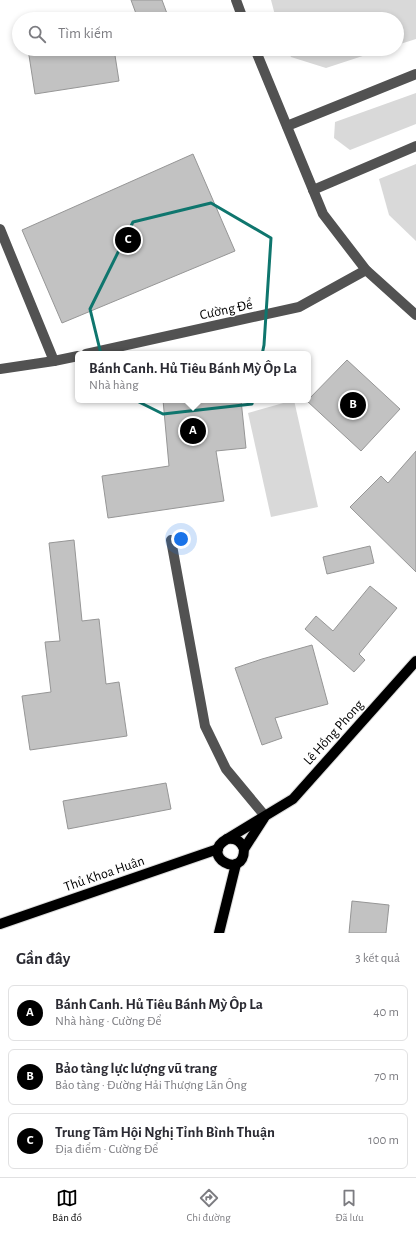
<!DOCTYPE html>
<html lang="vi">
<head>
<meta charset="utf-8">
<style>
	:root { --surface:#fff; --page:#f2f2f3; --text:#2b2b33; --muted:#7c7c81; --line:#e1e1e2; --accent:#000 }
	body { margin:0; font-family:"Alegreya Sans",sans-serif; background:var(--page); color:var(--text) }
	.you { position:absolute; left:181px; top:539px; width:14px; height:14px; margin:-10px; border:3px solid #fff; border-radius:50%; background:#1a73e8; box-shadow:0 0 0 6px #1a73e833 }
	.badge { display:grid; place-items:center; width:26px; height:26px; border-radius:50%; background:var(--accent); color:#fff; font-size:13px; font-weight:700 }
	.pin { position:absolute; translate:-50% -50%; border:2px solid #fff; box-shadow:0 1px 4px #0006 }
	.popup { position:absolute; left:75px; top:351px; width:236px; height:52px; box-sizing:border-box; display:grid; place-content:center; border-radius:6px; background:var(--surface); filter:drop-shadow(0 1px 3px #0005); font-size:13px; white-space:nowrap; color:var(--muted) }
	.popup b { font-size:15px; color:var(--text) }
	.popup::after { content:''; position:absolute; left:50%; top:100%; margin-left:-8px; border:8px solid transparent; border-top-color:var(--surface) }
	.list { margin:0; padding:0; list-style:none }
	h2 { display:flex; justify-content:space-between; align-items:center; height:52px; margin:0; padding:0 16px; font-size:17px }
	h2 small { font-size:13px; font-weight:400; color:var(--muted) }
	.list li { display:grid; grid-template-columns:26px 1fr auto; gap:12px; align-items:center; box-sizing:border-box; height:56px; margin:0 8px 8px; padding:0 8px; border:1px solid var(--line); border-radius:6px }
	.list b { display:block; font-size:15px; white-space:nowrap }
	.list p { margin:0; font-size:13px; white-space:nowrap; color:var(--muted) }
	.list em { font-size:13px; font-style:normal; color:var(--muted) }
	.icon { flex:none; width:22px; height:22px; fill:none; stroke:currentColor; stroke-width:2; stroke-linecap:round; stroke-linejoin:round }
	.map { position:relative; flex:none; width:416px; height:933px; overflow:hidden }
	.search { position:absolute; background:var(--surface); box-shadow:0 2px 6px #0003; left:12px; right:12px; top:12px; height:44px; display:flex; align-items:center; gap:10px; box-sizing:border-box; padding:0 14px; border-radius:22px; color:var(--muted); font-size:15px }
	.sheet { height:244px; background:var(--surface) }
	nav { display:flex; justify-content:space-around; align-items:center; box-sizing:border-box; height:56px; border-top:1px solid var(--line); background:var(--surface); font-size:11px; color:var(--muted) }
	nav a { display:grid; justify-items:center; gap:2px }
	nav .on { color:var(--accent) }
	.map>svg:first-child { display:block }
	.green { fill:#d9d9d9 }
	.building { fill:#c2c2c2; stroke:#969696 }
	.lines { fill:none; stroke-linecap:round; stroke-linejoin:round }
	.major-casing { stroke:#dbdbdb; stroke-width:12 }
	.minor { stroke:#525252; stroke-width:10 }
	.major { stroke:#000; stroke-width:10 }
	.marked { fill:none; stroke:#0f766e; stroke-width:3; stroke-linejoin:round }
	.labels { text-anchor:middle; stroke-width:3; stroke-linejoin:round; paint-order:stroke }
	.street-label { font-size:14px; fill:#000; stroke:#fff }
</style>
</head>
<body>
<div class="map">
<svg width="416" height="933" viewBox="0 0 416 933">
	<rect width="100%" height="100%" fill="#fff"/>
	<g class="green">
		<polygon points="271,0 416,0 416,39 397,45 397,19 276,19"/>
		<polygon points="287,49 384,49 326,68 291,57"/>
		<polygon points="416,93 416,124 350,150 334,138 335,122"/>
		<polygon points="416,164 416,241 389,215 379,179"/>
		<polygon points="294,400 318,507 271,517 248,413"/>
	</g>
	<g class="building">
		<polygon points="131,0 162,0 169,19 138,19"/>
		<polygon points="109,15 110,19 84,19"/>
		<polygon points="28,49 114,49 119,81 35,94"/>
		<polygon points="193,154 235,251 62,323 22,230"/>
		<polygon points="347,360 400,409 361,451 307,401"/>
		<polygon points="163,400 241,400 246,448 216,451 224,501 108,518 102,476 169,466"/>
		<polygon points="416,451 416,572 350,507 381,476 388,483"/>
		<polygon points="74,540 82,621 99,619 106,684 119,682 127,736 30,750 22,696 51,692 45,642 60,641 49,543"/>
		<polygon points="370,546 374,563 327,574 323,557"/>
		<polygon points="370,586 397,608 359,654 365,660 354,672 305,629 316,616 333,631"/>
		<polygon points="312,645 328,704 275,718 282,738 262,745 235,668 262,659"/>
		<polygon points="166,783 171,809 68,829 63,801"/>
		<polygon points="352,901 389,905 386,933 349,933"/>
	</g>
	<g class="lines">
		<g class="major-casing">
			<g id="major">
				<polyline points="227,839 293,799 416,661"/>
				<path d="M 244,849 C 241,841 236,838 227,839 C 198,855 244,882 244,849 L 264,818"/>
				<polyline points="0,924 218,849"/>
				<polyline points="219,933 236,864"/>
			</g>
		</g>
		<g class="minor">
			<polyline points="236,0 243,19"/>
			<polyline points="255,49 323,214 366,270 416,315"/>
			<polyline points="287,126 416,74"/>
			<polyline points="313,190 416,146"/>
			<polyline points="0,229 54,361"/>
			<polyline points="86,354 299,307 366,270"/>
			<polyline points="0,369 54,361 78,356"/>
			<polyline points="171,540 205,726 226,769 265,816"/>
		</g>
		<use href="#major" class="major"/>
	</g>
	<path class="marked" d="M 211,203 L 271,238 L 264,345 L 252,404 L 163,414 L 109,387 L 90,309 L 133,222 Z"/>
	<g class="labels">
		<g class="street-label">
			<text transform="translate(226 309) rotate(-12)" y="5">Cường Để</text>
			<text transform="translate(333 732) rotate(-48)" y="5">Lê Hồng Phong</text>
			<text transform="translate(104 873) rotate(-19)" y="5">Thủ Khoa Huân</text>
		</g>
	</g>
</svg>
<div class="you"></div>
<div class="pin badge" style="left:193px;top:431px">A</div>
<div class="popup"><b>Bánh Canh. Hů Tiêu Bánh Mỳ Ôp La</b>Nhà hàng</div>
<div class="pin badge" style="left:353px;top:405px">B</div>
<div class="pin badge" style="left:128px;top:240px">C</div>
<div class="search"><svg class="icon" aria-label="search" viewBox="0 0 24 24"><circle cx="10" cy="10" r="6"/><path d="M15 15l6 6"/></svg>Tìm kiếm</div>
</div>
<section class="sheet">
<h2>Gần đây<small>3 kết quả</small></h2>
<ul class="list">
<li><span class="badge">A</span><div><b>Bánh Canh. Hů Tiêu Bánh Mỳ Ôp La</b><p>Nhà hàng · Cường Để</p></div><em>40 m</em></li>
<li><span class="badge">B</span><div><b>Bảo tàng lực lượng vũ trang</b><p>Bảo tàng · Đường Hải Thượng Lãn Ông</p></div><em>70 m</em></li>
<li><span class="badge">C</span><div><b>Trung Tâm Hội Nghị Tỉnh Bình Thuận</b><p>Địa điểm · Cường Để</p></div><em>100 m</em></li>
</ul>
</section>
<nav>
<a class="on"><svg class="icon" aria-label="map" viewBox="0 0 24 24"><path d="M3 6l6-2 6 2 6-2v14l-6 2-6-2-6 2zM9 4v14M15 6v14"/></svg>Bản đồ</a>
<a><svg class="icon" aria-label="directions" viewBox="0 0 24 24"><path d="M12 3l9 9-9 9-9-9zM9 14v-3h6M13 9l2 2-2 2"/></svg>Chỉ đường</a>
<a><svg class="icon" aria-label="saved" viewBox="0 0 24 24"><path d="M7 4h10v16l-5-4-5 4z"/></svg>Đã lưu</a>
</nav>
</body>
</html>
